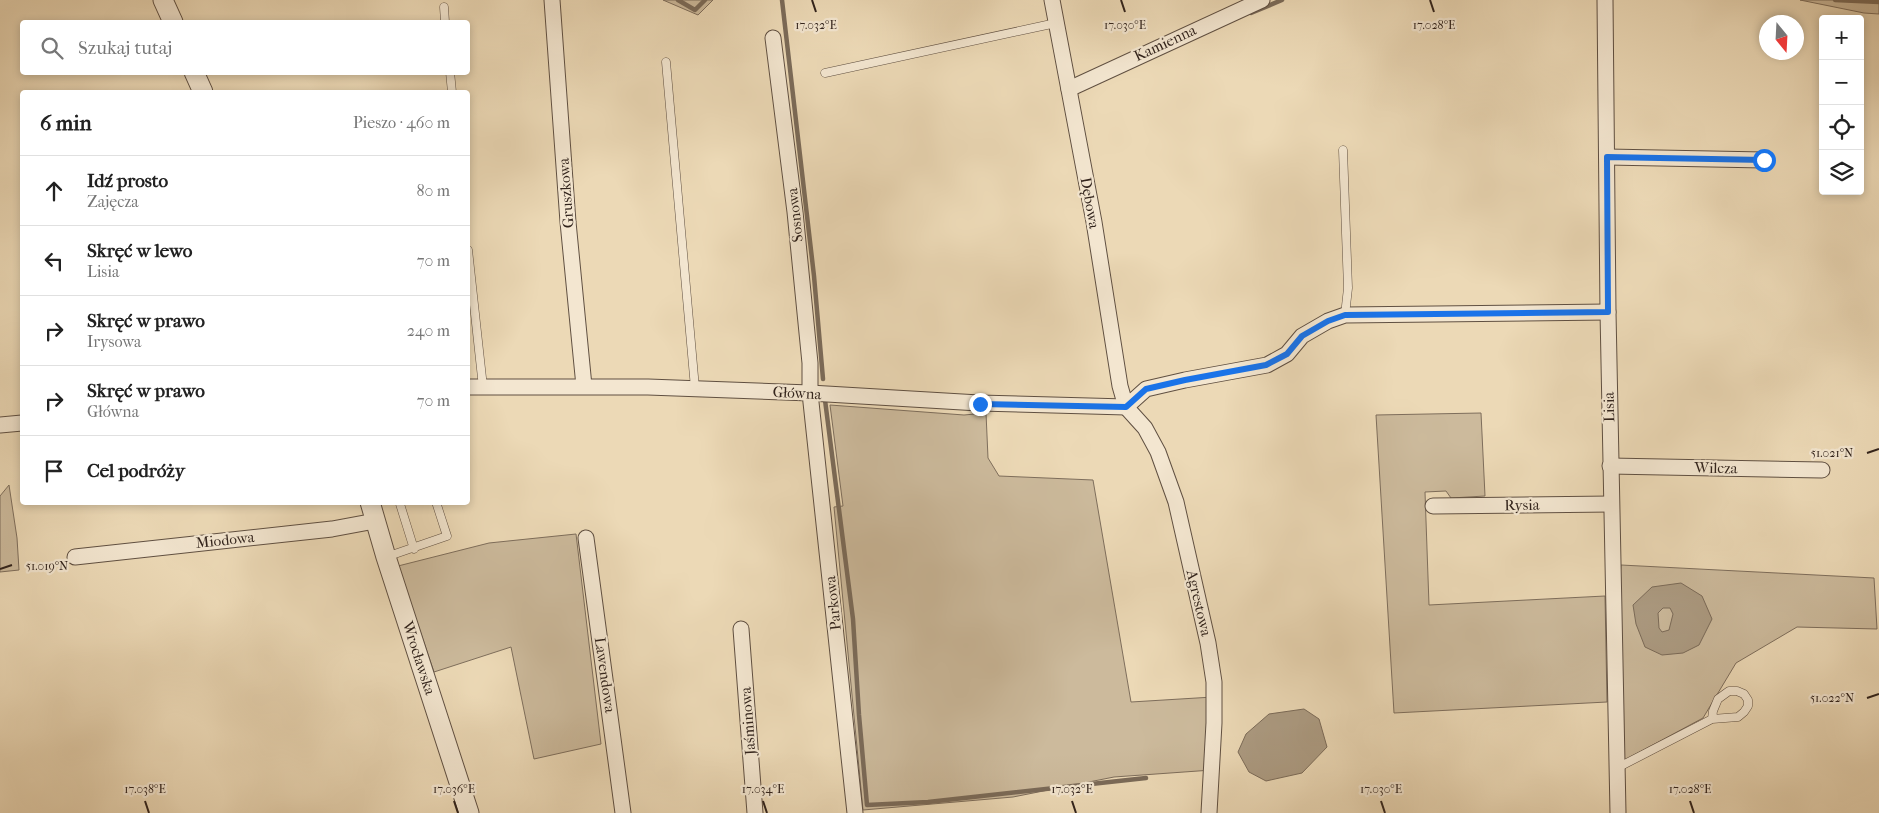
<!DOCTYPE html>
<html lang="pl">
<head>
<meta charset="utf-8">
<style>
	:root { --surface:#fff; --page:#f6f6f6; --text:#222; --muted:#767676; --line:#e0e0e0 }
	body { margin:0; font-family:"IM FELL French Canon",serif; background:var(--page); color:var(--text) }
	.controls { position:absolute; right:15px; top:15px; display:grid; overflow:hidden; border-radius:5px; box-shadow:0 2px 8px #0003 }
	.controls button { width:45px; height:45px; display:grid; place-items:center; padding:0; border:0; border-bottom:1px solid var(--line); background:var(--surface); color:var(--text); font:25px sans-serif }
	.compass { position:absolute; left:1759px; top:15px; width:45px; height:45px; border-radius:50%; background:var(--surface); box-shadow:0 2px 8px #0003; rotate:162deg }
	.stop { position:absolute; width:15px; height:15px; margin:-11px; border:4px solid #1a73e8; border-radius:50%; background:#fff }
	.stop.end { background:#1a73e8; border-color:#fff; box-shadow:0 1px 5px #0008 }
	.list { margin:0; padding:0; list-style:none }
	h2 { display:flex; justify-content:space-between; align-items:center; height:65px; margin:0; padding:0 20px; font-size:21px }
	h2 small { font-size:16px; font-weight:400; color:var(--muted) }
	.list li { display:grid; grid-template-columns:32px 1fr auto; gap:15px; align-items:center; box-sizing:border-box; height:70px; padding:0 20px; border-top:1px solid var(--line) }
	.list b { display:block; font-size:19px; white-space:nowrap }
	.list p { margin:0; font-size:16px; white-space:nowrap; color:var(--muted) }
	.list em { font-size:16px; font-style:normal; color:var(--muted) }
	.icon { flex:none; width:28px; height:28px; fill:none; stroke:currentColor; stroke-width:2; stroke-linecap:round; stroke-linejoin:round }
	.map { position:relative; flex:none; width:1879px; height:813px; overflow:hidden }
	.search { position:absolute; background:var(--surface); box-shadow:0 2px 8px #0003; left:20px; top:20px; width:450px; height:55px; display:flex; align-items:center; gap:12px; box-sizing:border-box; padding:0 18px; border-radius:5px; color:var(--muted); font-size:19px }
	.panel { position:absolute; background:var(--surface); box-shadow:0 2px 8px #0003; left:20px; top:90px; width:450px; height:415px; border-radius:5px }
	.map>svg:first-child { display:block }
	.green { fill:#ccba9c; stroke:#7e6e5c }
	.water { fill:#ac9b82; stroke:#7b6b59; fill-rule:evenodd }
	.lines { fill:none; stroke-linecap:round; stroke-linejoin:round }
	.stream { stroke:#7b6b59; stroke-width:4.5 }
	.service-casing { stroke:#605042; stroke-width:9 }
	.minor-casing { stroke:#605042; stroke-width:17 }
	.tertiary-casing { stroke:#605042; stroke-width:21 }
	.service { stroke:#f3e6d0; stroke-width:8 }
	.minor { stroke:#f3e6d0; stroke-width:15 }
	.tertiary { stroke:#f3e6d0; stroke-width:19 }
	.route { stroke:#1a73e8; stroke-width:6 }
	.ticks { fill:none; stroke:#31231c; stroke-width:2 }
	.labels { text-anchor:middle; stroke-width:4.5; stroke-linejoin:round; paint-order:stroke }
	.street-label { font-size:15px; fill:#31231c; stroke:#f3e6d0 }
	.ticks-label { font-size:12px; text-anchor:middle; fill:#31231c; stroke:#f3e6d0; stroke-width:4.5; stroke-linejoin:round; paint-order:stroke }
</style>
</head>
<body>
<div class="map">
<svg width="1879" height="813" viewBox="0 0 1879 813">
	<rect width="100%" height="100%" fill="#ecd9b6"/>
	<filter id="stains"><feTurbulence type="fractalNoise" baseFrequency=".004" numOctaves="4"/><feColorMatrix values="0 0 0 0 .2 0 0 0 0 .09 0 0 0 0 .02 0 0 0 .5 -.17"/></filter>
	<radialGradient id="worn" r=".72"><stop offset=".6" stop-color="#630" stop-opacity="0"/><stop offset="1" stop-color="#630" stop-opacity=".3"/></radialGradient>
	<g class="green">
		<polygon points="663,0 713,0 698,15"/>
		<polygon points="1800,0 1879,0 1879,14 1864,13"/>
		<polygon points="830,405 964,415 986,413 988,458 999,476 1093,480 1131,702 1213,697 1212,770 1114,777 1013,797 863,810 834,507 843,506"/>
		<polygon points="1481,413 1485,496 1451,498 1446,491 1425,492 1429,605 1605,596 1607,702 1394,713 1376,415"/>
		<polygon points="9,485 17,538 19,570 0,572 0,496"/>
		<polygon points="576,534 601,744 534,759 511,647 434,672 398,566 489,543"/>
		<polygon points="1621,565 1874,578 1877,629 1797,627 1736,663 1703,718 1621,762 1618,595"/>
	</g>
	<g class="water">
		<path d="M 1681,583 L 1702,596 L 1712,619 L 1699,645 L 1683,653 L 1662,655 L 1645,647 L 1636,624 L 1633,605 L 1652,587 ZM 1663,608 L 1670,608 L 1673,614 L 1669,630 L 1662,632 L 1659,628 L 1658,613 Z"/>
		<polygon points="1304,709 1319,719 1327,747 1302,773 1266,781 1249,772 1238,752 1246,734 1269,714"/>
	</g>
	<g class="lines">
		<g class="stream">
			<polyline points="678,0 695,10 705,0"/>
			<polyline points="782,0 814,276 823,379"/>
			<polyline points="1835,0 1879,2"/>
			<polyline points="1251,13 1282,0"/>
			<polyline points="825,400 853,619 859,715 867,805 928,802 1146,778"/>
		</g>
		<g class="service-casing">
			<g id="service">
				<polyline points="444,7 445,22"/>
				<polyline points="666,62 695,388"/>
				<polyline points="450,72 452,92"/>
				<polyline points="825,73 1056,23"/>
				<polyline points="1343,150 1348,288 1345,315"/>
				<polyline points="468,250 483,387"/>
				<polyline points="400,504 414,549"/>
				<polyline points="386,557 447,536 436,502"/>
				<polyline points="1617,768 1712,719 1738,717 1744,712 1748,706 1748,700 1744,694 1737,691 1729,691 1718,699 1713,711 1712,719"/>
			</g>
		</g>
		<g class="minor-casing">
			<g id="minor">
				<polyline points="552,0 568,222 584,386"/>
				<polyline points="1052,0 1094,222 1120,386 1126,407 1145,428 1158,452 1176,502 1208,643 1214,682 1214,723 1209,813"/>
				<polyline points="1605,0 1608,312 1618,813"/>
				<polyline points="773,38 795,212 810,363 810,393 855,813"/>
				<polyline points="1069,89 1262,0"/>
				<polyline points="1607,157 1764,160"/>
				<polyline points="468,387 648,387 810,393 979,403 1126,407"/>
				<polyline points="1126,407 1146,389 1185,380 1267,365 1287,354 1302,336 1328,321 1345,315 1608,312"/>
				<polyline points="0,425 22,423"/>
				<polyline points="1610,466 1822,470"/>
				<polyline points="1433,506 1611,504"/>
				<polyline points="586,538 623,813"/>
				<polyline points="75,557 332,529 375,521"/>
				<polyline points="741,629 755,813"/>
			</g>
		</g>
		<g class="tertiary-casing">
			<g id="tertiary">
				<polyline points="163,0 173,22"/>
				<polyline points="194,72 203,92"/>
				<polyline points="370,502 386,557 469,813"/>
			</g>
		</g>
		<use href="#service" class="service"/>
		<use href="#minor" class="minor"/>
		<use href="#tertiary" class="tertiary"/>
	</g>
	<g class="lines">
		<polyline class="route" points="980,404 1126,407 1146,389 1185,380 1266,365 1287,354 1302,336 1328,321 1345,315 1608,312 1607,157 1764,160"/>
	</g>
	<path class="ticks" d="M 812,0 L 816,12M 1121,0 L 1125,12M 1430,0 L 1434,12M 1867,453 L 1879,449M 0,569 L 12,565M 1867,698 L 1879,694M 145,801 L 149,813M 454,801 L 458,813M 763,801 L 767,813M 1072,801 L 1076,813M 1381,801 L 1385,813M 1690,801 L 1694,813"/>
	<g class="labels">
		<g class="street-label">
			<text transform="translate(1165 43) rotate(-25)" y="5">Kamienna</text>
			<text transform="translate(566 193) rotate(-94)" y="5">Gruszkowa</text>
			<text transform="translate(1090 203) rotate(80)" y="5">Dębowa</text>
			<text transform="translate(795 215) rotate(-96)" y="5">Sosnowa</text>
			<text transform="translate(797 393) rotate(3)" y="5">Główna</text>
			<text transform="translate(1609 407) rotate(-91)" y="5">Lisia</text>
			<text transform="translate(1716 468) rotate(1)" y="5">Wilcza</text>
			<text transform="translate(1522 505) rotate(-1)" y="5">Rysia</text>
			<text transform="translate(225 540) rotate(-6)" y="5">Miodowa</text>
			<text transform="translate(833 603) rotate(-96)" y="5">Parkowa</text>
			<text transform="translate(1199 603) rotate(77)" y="5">Agrestowa</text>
			<text transform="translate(419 658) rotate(72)" y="5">Wrocławska</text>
			<text transform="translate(605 675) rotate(82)" y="5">Lawendowa</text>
			<text transform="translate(748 721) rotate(-94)" y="5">Jaśminowa</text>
		</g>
	</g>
	<g class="ticks-label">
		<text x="816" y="29">17.032°E</text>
		<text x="1125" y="29">17.030°E</text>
		<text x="1434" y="29">17.028°E</text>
		<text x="1832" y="457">51.021°N</text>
		<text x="47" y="570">51.019°N</text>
		<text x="1832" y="702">51.022°N</text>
		<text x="145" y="793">17.038°E</text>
		<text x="454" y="793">17.036°E</text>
		<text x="763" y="793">17.034°E</text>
		<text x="1072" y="793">17.032°E</text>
		<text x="1381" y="793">17.030°E</text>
		<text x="1690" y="793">17.028°E</text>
	</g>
	<rect width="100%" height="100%" filter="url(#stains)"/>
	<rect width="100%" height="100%" fill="url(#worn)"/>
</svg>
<div class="controls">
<button>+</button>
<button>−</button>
<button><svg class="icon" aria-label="locate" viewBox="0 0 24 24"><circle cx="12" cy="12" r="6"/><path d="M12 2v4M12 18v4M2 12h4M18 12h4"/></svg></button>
<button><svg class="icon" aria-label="layers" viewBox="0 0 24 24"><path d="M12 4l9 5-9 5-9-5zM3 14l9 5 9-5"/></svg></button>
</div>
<svg class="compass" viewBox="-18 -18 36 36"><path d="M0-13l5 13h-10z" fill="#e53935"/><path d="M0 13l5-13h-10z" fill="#767676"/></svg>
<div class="stop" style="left:1764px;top:160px"></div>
<div class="stop end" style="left:980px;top:404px"></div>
<div class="search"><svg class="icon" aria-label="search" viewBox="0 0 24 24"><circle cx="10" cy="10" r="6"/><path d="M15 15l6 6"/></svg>Szukaj tutaj</div>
<section class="panel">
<h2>6 min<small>Pieszo · 460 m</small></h2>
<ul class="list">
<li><svg class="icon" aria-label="ahead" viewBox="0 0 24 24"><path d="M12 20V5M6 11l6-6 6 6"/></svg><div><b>Idź prosto</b><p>Zajęcza</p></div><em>80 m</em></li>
<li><svg class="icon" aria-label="left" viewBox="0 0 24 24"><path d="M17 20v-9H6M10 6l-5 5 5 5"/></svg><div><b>Skręć w lewo</b><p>Lisia</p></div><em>70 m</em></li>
<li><svg class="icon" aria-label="right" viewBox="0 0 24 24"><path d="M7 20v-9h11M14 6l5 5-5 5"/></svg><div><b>Skręć w prawo</b><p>Irysowa</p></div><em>240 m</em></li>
<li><svg class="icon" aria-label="right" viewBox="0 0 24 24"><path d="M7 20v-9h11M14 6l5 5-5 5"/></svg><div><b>Skręć w prawo</b><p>Główna</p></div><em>70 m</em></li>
<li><svg class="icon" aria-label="arrive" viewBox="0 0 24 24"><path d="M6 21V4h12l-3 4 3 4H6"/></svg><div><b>Cel podróży</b></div></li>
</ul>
</section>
</div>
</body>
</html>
